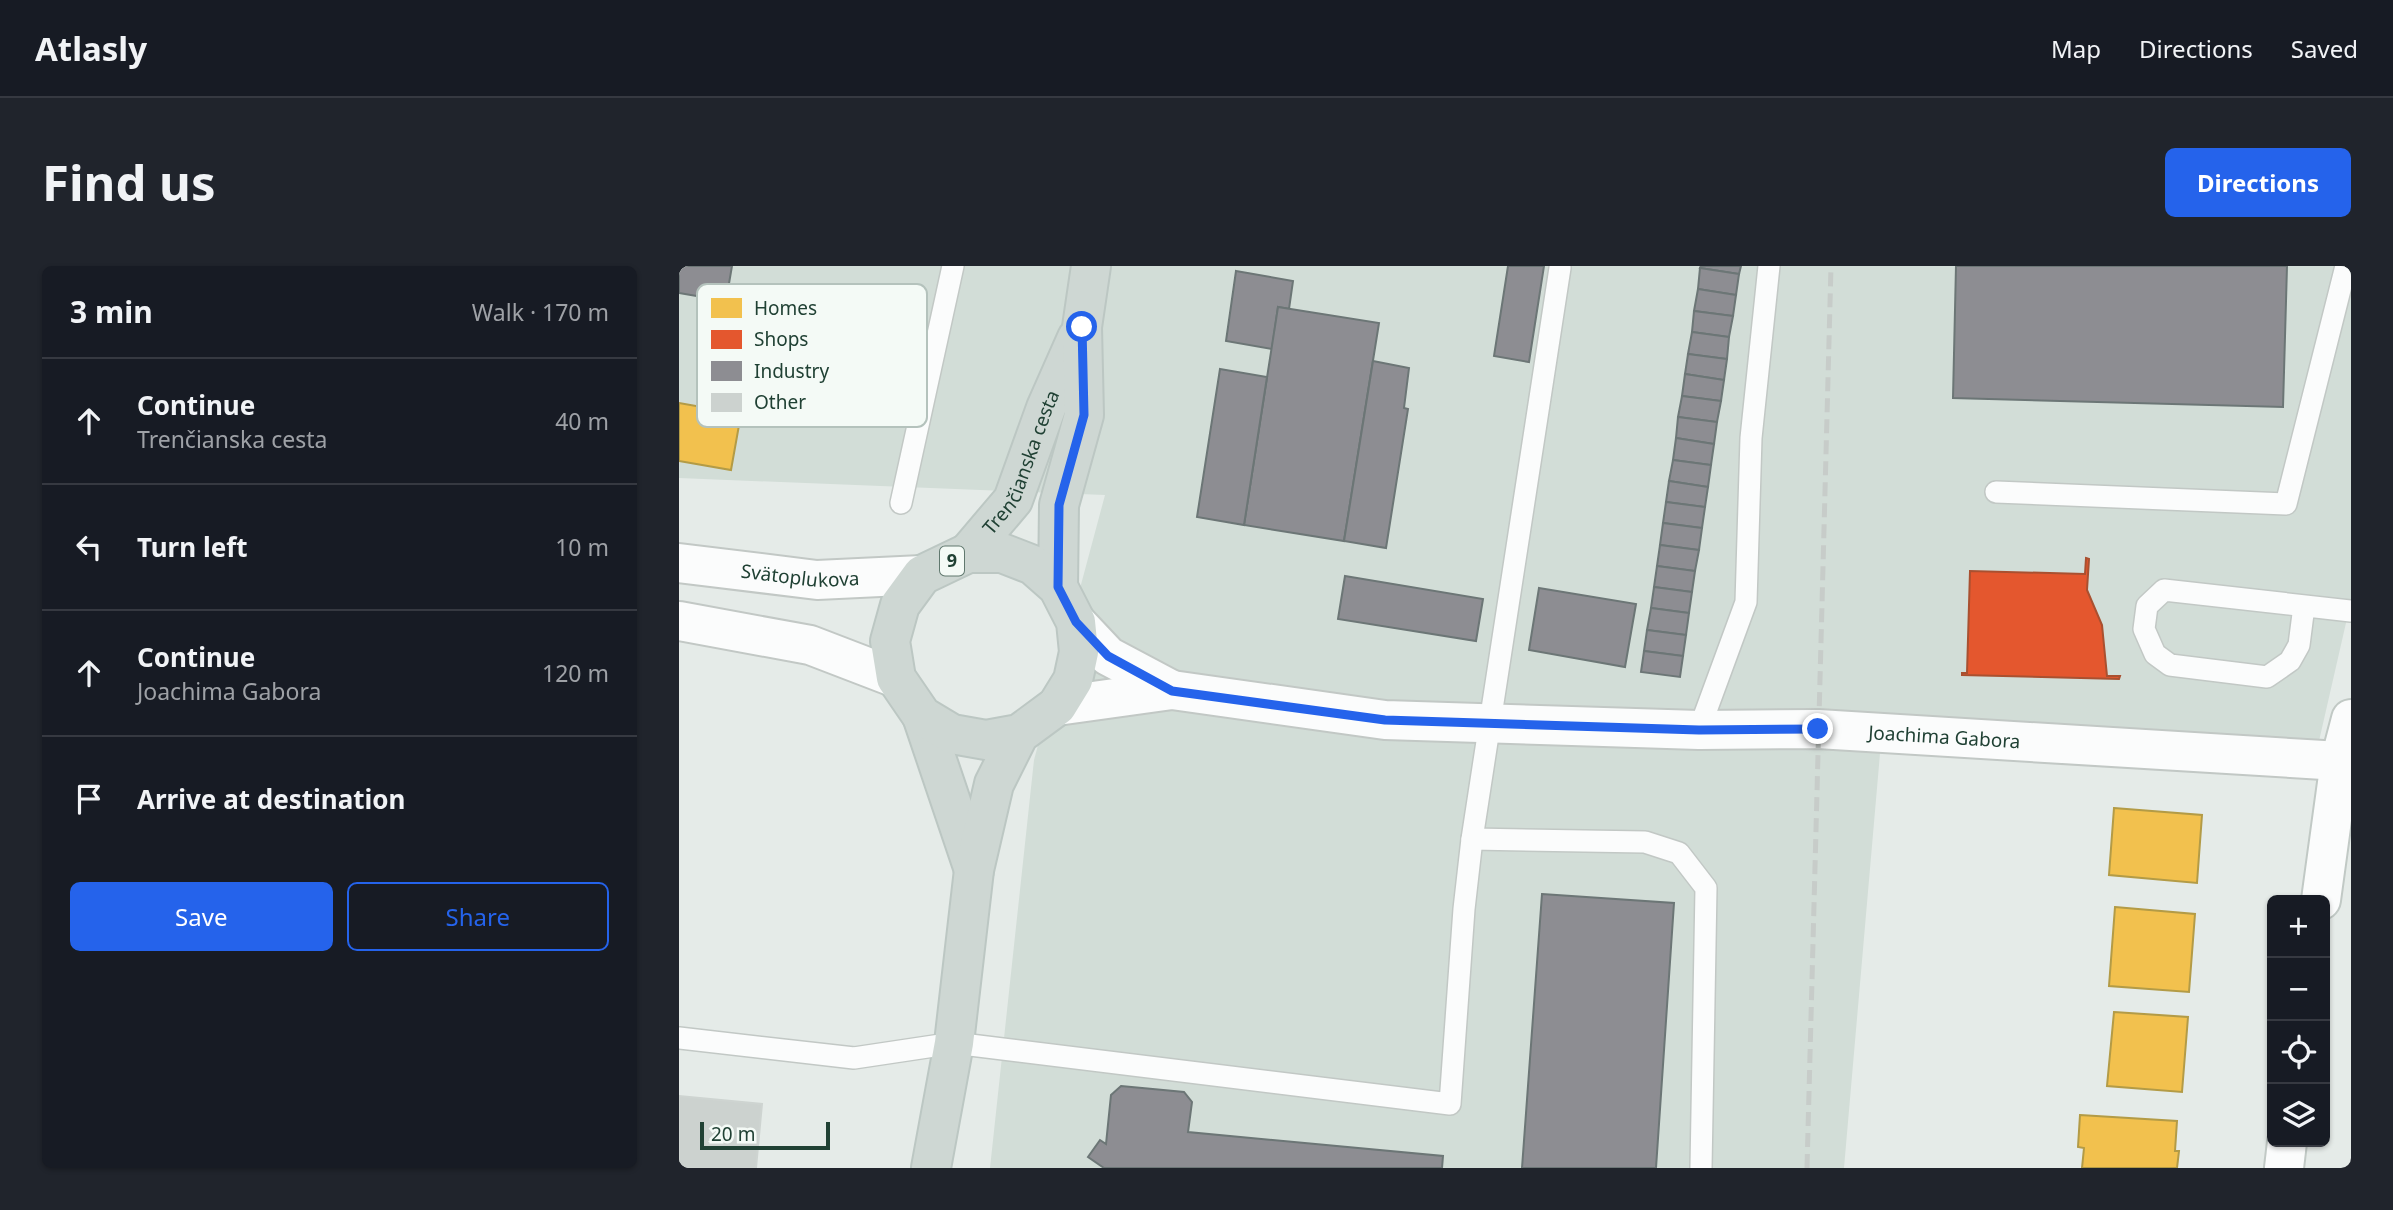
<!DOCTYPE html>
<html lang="en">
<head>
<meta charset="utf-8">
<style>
	:root { --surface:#171b24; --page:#20242c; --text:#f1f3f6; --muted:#9ea1a6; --line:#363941; --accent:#2563eb }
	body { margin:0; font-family:"Noto Sans",sans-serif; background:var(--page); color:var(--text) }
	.controls { position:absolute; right:21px; bottom:21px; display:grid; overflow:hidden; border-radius:10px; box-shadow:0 2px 5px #0004 }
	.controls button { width:63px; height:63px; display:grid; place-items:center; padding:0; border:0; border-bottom:2px solid var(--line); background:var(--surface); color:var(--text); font:35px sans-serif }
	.scale { position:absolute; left:21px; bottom:18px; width:130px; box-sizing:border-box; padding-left:7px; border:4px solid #204134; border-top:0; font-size:19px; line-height:24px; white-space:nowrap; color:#204134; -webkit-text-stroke:5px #f4faf6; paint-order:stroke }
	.stop { position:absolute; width:21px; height:21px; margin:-16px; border:5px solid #2563eb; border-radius:50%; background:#fff }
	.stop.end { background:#2563eb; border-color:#fff; box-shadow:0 2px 7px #0008 }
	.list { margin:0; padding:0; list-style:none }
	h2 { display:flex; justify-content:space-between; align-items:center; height:91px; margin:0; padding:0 28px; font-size:30px }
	h2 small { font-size:23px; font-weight:400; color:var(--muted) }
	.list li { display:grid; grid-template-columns:46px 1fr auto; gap:21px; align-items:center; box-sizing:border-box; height:126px; padding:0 28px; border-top:2px solid var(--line) }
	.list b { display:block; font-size:26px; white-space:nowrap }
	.list p { margin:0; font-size:23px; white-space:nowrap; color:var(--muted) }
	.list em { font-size:23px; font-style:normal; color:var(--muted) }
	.actions { display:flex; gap:14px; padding:21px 28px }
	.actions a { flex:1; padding:16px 0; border:2px solid var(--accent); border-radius:10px; text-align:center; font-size:24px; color:var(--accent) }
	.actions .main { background:var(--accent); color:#fff }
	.icon { flex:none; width:38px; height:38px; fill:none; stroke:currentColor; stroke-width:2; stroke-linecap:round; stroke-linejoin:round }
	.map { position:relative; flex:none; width:1672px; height:902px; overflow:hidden; border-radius:10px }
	header { display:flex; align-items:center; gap:42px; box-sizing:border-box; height:98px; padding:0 35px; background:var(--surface); border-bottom:2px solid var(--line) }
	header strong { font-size:33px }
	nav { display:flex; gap:38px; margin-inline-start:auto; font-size:24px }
	.intro { display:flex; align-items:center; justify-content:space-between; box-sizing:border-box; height:168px; padding:0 42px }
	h1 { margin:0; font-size:49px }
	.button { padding:18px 32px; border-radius:10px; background:var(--accent); color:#fff; font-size:24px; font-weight:700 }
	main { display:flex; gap:42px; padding:0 42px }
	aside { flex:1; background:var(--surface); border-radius:10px; box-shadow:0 2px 5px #0004 }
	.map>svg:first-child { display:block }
	.built { fill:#d2ddd7 }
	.homes { fill:#f2c14e; stroke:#b39b46; stroke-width:2 }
	.shops { fill:#e4572e; stroke:#a95030; stroke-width:2 }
	.industry { fill:#8d8d92; stroke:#6c7676; stroke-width:2 }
	.building { fill:#ccd2cf; stroke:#ced4d1; stroke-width:2 }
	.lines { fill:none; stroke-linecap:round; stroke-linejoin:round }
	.lane-casing { stroke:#c2c8c5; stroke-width:24 }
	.street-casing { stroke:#c2c8c5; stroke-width:42 }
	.secondary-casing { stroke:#c1c9c5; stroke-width:42 }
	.primary-casing { stroke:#bcc7c3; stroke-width:42 }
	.lane { stroke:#fbfcfc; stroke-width:21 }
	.street { stroke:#fbfcfc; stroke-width:38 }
	.secondary { stroke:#fbfcfc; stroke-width:38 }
	.primary { stroke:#ced7d3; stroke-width:38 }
	.rail { stroke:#c7ccc9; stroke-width:5; stroke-dasharray:14 7; stroke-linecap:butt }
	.route { stroke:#2563eb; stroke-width:9 }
	.labels { text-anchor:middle; stroke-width:7; stroke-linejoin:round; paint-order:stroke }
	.shield { fill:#f4faf6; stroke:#60786e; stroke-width:2 }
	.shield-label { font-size:18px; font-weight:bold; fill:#204134 }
	.street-label { font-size:19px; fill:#204134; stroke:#f4faf6 }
	.key { fill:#f4faf6; stroke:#b4c2bc; stroke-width:2 }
	.key-label { font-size:19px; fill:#204134 }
</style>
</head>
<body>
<header>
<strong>Atlasly</strong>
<nav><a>Map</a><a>Directions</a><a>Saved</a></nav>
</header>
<div class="intro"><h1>Find us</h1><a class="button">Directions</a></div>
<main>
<aside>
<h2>3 min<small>Walk · 170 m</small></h2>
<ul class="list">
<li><svg class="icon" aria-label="ahead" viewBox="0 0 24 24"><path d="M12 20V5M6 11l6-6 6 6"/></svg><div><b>Continue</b><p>Trenčianska cesta</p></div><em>40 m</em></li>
<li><svg class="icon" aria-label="left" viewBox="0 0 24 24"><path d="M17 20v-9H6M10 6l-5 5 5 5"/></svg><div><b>Turn left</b></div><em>10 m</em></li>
<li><svg class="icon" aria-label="ahead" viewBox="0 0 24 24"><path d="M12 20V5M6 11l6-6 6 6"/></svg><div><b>Continue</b><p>Joachima Gabora</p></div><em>120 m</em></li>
<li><svg class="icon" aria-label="arrive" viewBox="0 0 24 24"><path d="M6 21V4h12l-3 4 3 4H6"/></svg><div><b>Arrive at destination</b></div></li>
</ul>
<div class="actions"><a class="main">Save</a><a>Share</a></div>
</aside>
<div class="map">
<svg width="1672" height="902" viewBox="0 0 1672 902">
	<rect width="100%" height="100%" fill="#e5ebe8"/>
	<polygon class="built" points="0,0 1672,0 1672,335 1640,475 1204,453 1165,902 311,902 355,494 426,229 0,212"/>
	<g class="homes">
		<polygon points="0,137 62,148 52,204 0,195"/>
		<polygon points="1435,542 1523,549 1518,617 1430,609"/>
		<polygon points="1436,641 1516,648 1510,726 1430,720"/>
		<polygon points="1435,746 1509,751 1503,826 1428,820"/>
		<polygon points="1401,849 1498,855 1496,885 1500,885 1498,902 1403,902 1405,882 1399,881"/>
	</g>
	<polygon class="shops" points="1407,292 1410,293 1408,324 1423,359 1428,410 1441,410 1440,413 1283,409 1283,407 1288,407 1291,305 1406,308"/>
	<g class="industry">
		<polygon points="0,0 53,0 47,35 0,27"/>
		<polygon points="829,0 865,0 850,96 815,90"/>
		<polygon points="1022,0 1062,0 1060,8 1021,2"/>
		<polygon points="1277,0 1608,0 1604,141 1274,132"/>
		<polygon points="1021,2 1060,8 1057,29 1019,23"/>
		<polygon points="557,5 614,15 610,43 599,41 593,83 547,75"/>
		<polygon points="1019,23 1057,29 1054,50 1015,45"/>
		<polygon points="599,41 700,57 665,275 565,259"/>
		<polygon points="1015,45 1054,50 1050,71 1013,66"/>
		<polygon points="1013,66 1050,71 1048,93 1009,88"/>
		<polygon points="1009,88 1048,93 1045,114 1006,108"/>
		<polygon points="694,95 730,102 725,142 729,143 707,282 665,275"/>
		<polygon points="541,103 588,111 565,259 518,251"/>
		<polygon points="1006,108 1045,114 1042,135 1003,130"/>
		<polygon points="1003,130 1042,135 1038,156 999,151"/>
		<polygon points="999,151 1038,156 1035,178 997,172"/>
		<polygon points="997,172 1035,178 1032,199 994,194"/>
		<polygon points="994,194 1032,199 1029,221 990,215"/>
		<polygon points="990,215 1029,221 1026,241 987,236"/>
		<polygon points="987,236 1026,241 1023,262 984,257"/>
		<polygon points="984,257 1023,262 1020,284 981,279"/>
		<polygon points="981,279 1020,284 1016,305 978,300"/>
		<polygon points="978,300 1016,305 1013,326 975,321"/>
		<polygon points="666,310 804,333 797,375 659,353"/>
		<polygon points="975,321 1013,326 1010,347 972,342"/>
		<polygon points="860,322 957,338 946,401 850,384"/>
		<polygon points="972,342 1010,347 1007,369 968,364"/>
		<polygon points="968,364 1007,369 1004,390 965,385"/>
		<polygon points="965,385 1004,390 1001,411 962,406"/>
		<polygon points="863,628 995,637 977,902 843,902"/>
		<polygon points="442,820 505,826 513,836 509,866 764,890 763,902 425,902 409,891 421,874 427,878 432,829"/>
	</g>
	<polygon class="building" points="0,830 83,838 77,902 0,902"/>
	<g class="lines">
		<g class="lane-casing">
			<g id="lane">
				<polyline points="1317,226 1607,238 1667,0"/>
				<polyline points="222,237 274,0"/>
				<polyline points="1625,340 1620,379 1611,395 1588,411 1491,399 1476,388 1465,363 1468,340 1485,324 1672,345"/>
				<polyline points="1020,464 1067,336 1072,172 1090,0"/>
				<polyline points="793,573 966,576 1000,587 1027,622 1022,902"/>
				<polyline points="0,772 175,792 275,777 771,838 785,643 793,573 881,2"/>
			</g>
		</g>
		<g class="street-casing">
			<g id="street">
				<path id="s1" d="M 0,297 L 138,314 L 243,309"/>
				<polyline points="0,355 131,379 217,412"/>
				<polyline points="397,356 429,390 493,424"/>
				<path id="s2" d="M 378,440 L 493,424 L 706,454 L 1020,464 L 1139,463 L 1661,495"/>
			</g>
		</g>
		<g class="secondary-casing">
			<g id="secondary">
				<polyline points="1642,634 1661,495 1672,453"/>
				<polyline points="1605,902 1608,876"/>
			</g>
		</g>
		<g class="primary-casing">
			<g id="primary">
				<path id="s3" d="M 289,287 L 334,234 L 367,142 L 398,72"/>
				<polyline points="379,321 380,239 405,149 403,61 412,0"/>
				<polyline points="243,450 295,604"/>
				<polyline points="252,902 275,777 295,604 315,518 340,468 378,440 394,414 400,386 397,356 379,321 354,299 323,287 289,287 243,309 221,339 211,375 217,412 243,450 273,468 307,474 340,468"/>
			</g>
		</g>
		<use href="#lane" class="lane"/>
		<use href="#street" class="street"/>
		<use href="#secondary" class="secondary"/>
		<use href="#primary" class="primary"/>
		<polyline class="rail" points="1128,902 1152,0"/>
	</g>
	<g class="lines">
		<polyline class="route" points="403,61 405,149 380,239 379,321 397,356 429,390 493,425 706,454 1020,464 1139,463"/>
	</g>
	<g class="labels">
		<rect class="shield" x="261" y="280.5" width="24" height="29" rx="5"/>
		<g class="shield-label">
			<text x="273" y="301">9</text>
		</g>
		<g class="street-label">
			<text dy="7" stroke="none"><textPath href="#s3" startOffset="107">Trenčianska cesta</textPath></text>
			<text dy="7" stroke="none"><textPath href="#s1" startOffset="122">Svätoplukova</textPath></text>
			<text dy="7" stroke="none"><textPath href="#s2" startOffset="891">Joachima Gabora</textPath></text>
		</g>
	</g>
	<rect x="18" y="18" width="230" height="143" rx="10" class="key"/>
	<rect x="32" y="32" width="31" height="20" fill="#f2c14e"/>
	<rect x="32" y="64" width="31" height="19" fill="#e4572e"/>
	<rect x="32" y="95" width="31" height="20" fill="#8d8d92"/>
	<rect x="32" y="127" width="31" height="19" fill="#ccd2cf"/>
	<g class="key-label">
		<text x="75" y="49">Homes</text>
		<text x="75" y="80">Shops</text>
		<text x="75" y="112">Industry</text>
		<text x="75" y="143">Other</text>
	</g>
</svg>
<div class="controls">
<button>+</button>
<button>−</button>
<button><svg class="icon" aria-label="locate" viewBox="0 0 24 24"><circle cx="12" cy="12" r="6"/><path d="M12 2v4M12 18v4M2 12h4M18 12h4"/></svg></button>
<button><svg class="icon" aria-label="layers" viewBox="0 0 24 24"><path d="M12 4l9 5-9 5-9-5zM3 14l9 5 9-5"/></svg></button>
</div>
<div class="scale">20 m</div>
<div class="stop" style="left:403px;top:61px"></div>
<div class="stop end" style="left:1139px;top:463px"></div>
</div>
</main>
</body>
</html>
